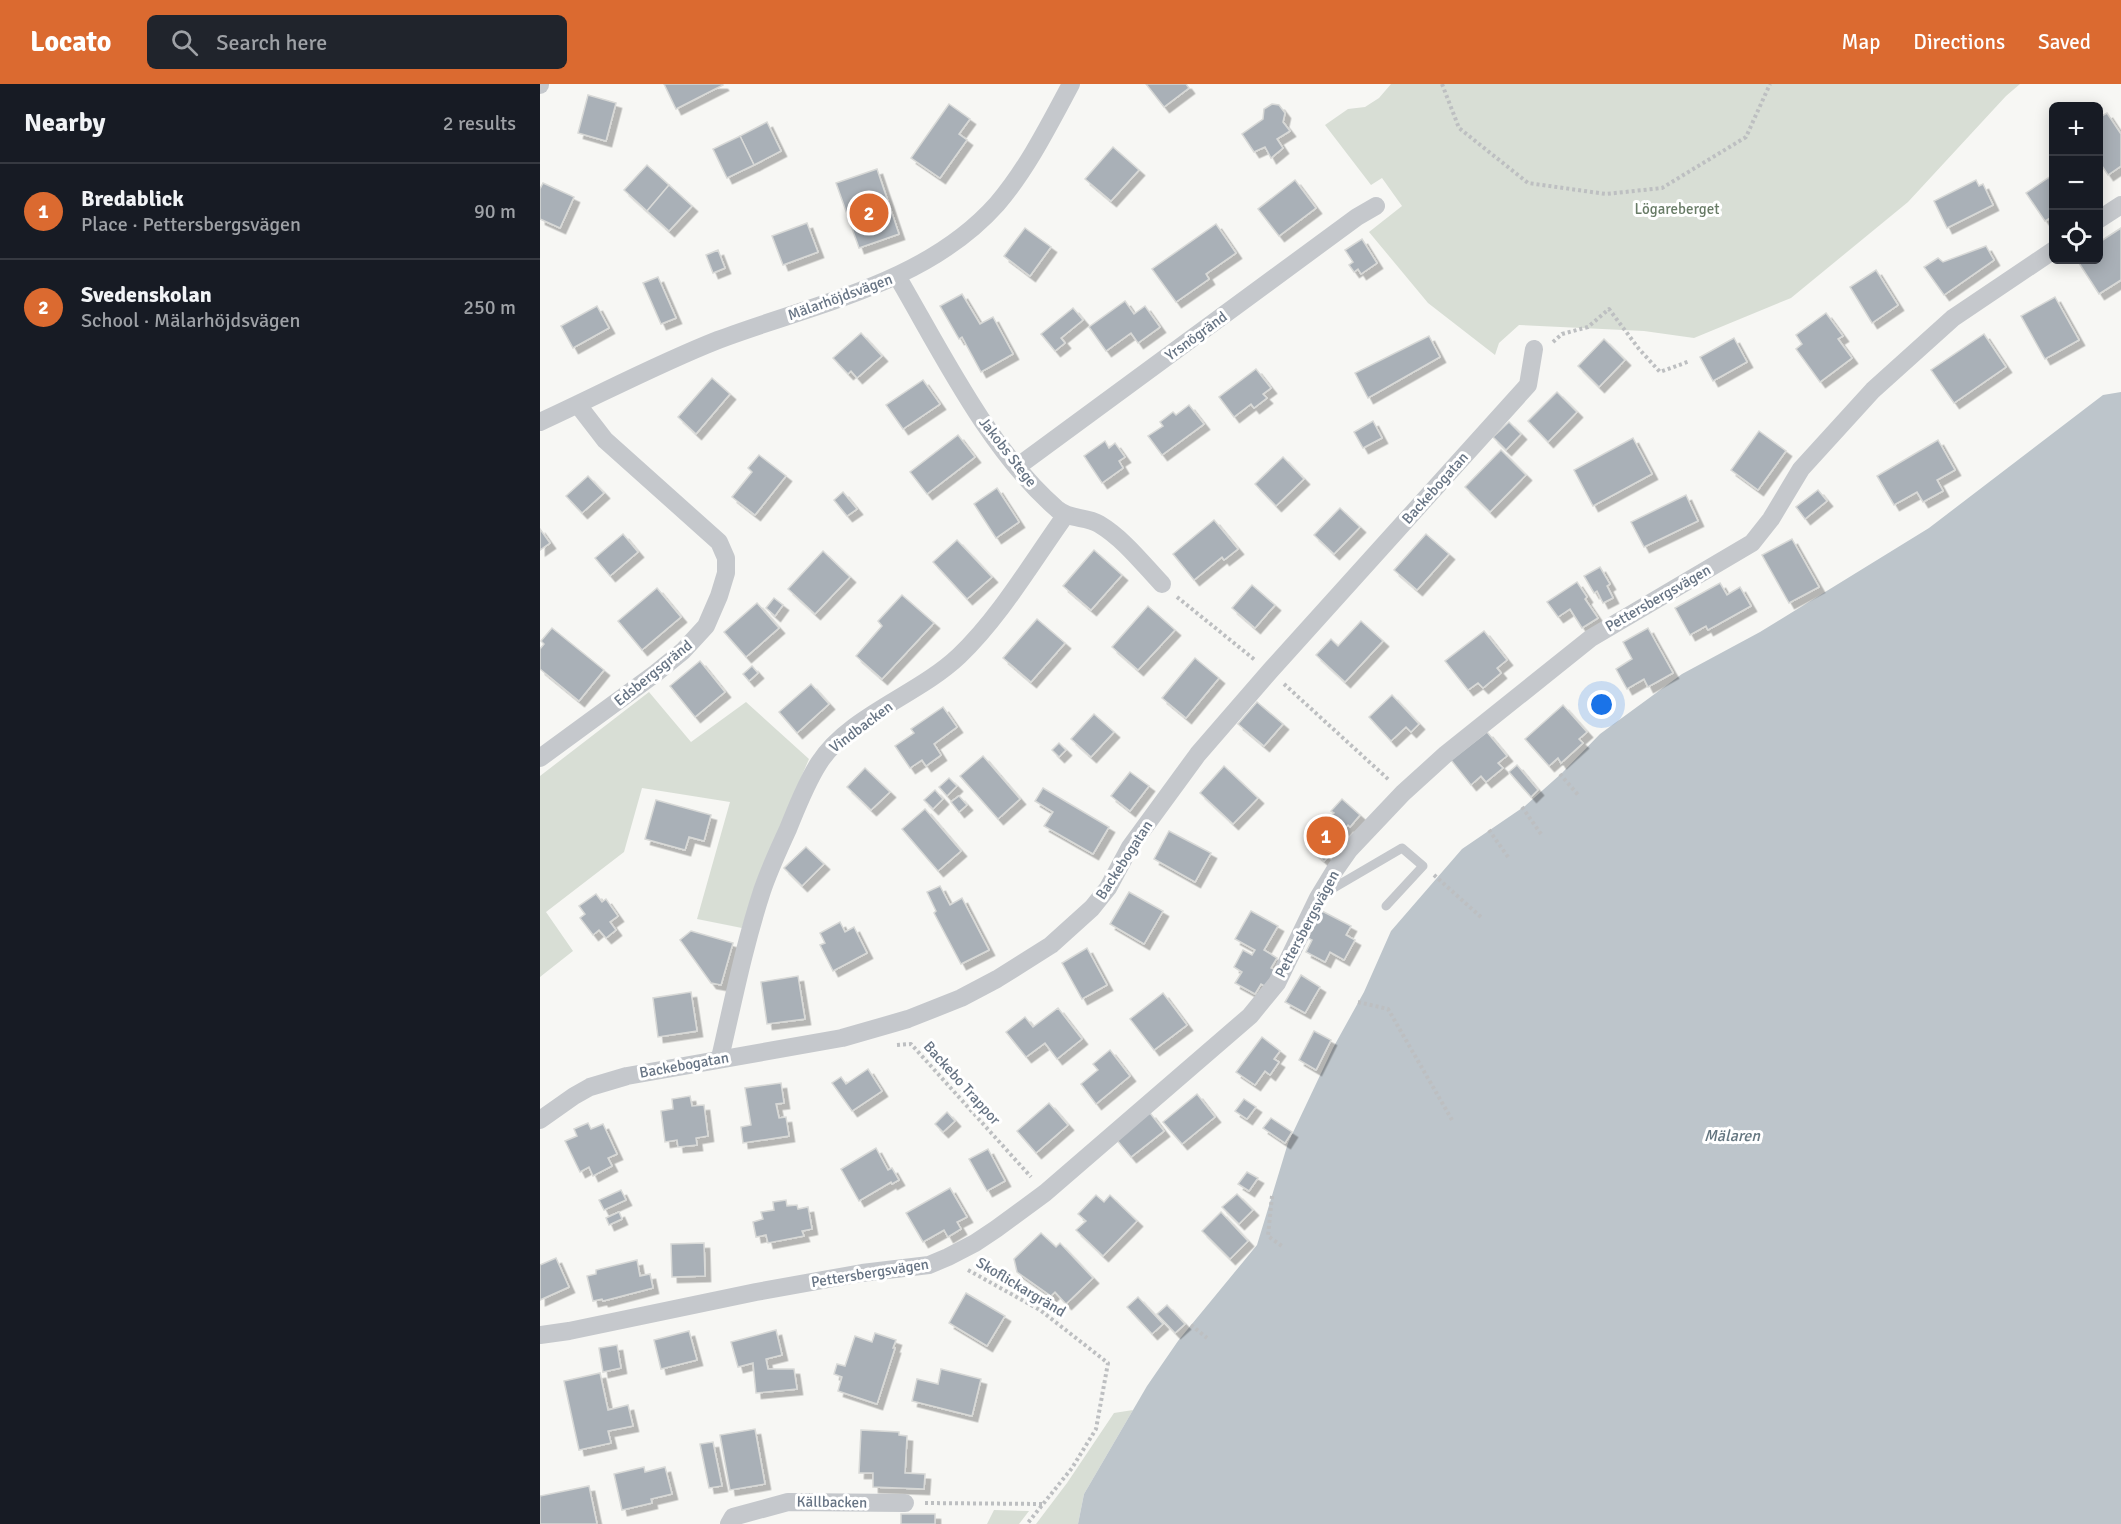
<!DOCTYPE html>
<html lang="en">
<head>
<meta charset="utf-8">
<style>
	:root { --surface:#171b24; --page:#20242c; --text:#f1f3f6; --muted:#9ea1a6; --line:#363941; --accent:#db6a30 }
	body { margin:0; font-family:Signika,sans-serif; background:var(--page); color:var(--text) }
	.controls { position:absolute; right:18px; top:18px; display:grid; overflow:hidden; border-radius:9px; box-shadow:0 3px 15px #0003 }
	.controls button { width:54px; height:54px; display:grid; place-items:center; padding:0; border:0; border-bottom:2px solid var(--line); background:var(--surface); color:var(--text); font:30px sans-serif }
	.you { position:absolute; left:1062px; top:621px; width:21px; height:21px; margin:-15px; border:4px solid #fff; border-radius:50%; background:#1a73e8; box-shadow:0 0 0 9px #1a73e833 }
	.badge { display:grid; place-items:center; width:39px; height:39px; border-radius:50%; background:var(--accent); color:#fff; font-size:20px; font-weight:700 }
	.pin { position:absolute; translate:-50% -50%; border:3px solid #fff; box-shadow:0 2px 6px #0006 }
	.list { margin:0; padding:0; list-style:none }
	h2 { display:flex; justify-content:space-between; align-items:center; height:78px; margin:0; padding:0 24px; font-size:26px }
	h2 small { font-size:20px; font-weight:400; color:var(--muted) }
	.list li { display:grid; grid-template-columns:39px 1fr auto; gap:18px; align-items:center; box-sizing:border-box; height:96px; padding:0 24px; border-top:2px solid var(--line) }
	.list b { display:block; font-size:22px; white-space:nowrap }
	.list p { margin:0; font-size:20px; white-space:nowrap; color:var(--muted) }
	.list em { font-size:20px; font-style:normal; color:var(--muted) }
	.icon { flex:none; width:33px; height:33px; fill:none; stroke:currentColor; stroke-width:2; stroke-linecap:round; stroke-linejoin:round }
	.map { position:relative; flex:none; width:1581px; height:1440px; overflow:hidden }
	header { display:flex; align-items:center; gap:36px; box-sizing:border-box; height:84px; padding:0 30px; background:var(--accent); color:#fff }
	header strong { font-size:28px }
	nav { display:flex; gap:33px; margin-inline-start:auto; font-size:21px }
	.search { width:420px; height:54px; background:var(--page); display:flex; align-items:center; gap:15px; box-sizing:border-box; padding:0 21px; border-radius:9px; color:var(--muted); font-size:22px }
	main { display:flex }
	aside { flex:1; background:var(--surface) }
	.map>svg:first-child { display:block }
	.green { fill:#d8ded5 }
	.water { fill:#bdc5cb }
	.building { fill:#a9b0b7; stroke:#d8d9d7; stroke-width:1.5; filter:url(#shadow) }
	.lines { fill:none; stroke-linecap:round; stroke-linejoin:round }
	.path { stroke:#bdbfc1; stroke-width:4; stroke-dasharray:3 3; stroke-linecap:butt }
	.lane { stroke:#c5c8cc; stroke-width:9 }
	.street { stroke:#c5c8cc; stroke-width:18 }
	.labels { text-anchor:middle; stroke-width:6; stroke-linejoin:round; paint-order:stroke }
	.park-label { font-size:15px; fill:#687b66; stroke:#fff }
	.street-label { font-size:15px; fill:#677484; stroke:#fff }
	.water-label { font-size:16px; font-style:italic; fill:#63757f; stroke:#fff }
</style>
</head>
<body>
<header>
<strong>Locato</strong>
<div class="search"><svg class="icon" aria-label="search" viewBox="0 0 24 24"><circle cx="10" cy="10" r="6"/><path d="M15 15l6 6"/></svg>Search here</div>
<nav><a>Map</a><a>Directions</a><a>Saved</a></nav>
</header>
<main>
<aside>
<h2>Nearby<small>2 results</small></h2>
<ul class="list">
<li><span class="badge">1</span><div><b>Bredablick</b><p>Place · Pettersbergsvägen</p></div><em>90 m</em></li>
<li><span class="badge">2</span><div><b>Svedenskolan</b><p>School · Mälarhöjdsvägen</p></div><em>250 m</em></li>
</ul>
</aside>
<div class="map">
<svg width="1581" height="1440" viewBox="0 0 1581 1440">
	<defs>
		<filter id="shadow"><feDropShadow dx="5.5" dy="5.5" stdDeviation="0" flood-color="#0004"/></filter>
	</defs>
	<rect width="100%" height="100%" fill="#f7f7f4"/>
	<g class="green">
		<polygon points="851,0 1480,0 1466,12 1368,118 1251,214 1154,254 1104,247 979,241 959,259 955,271 888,219 829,148 862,122 842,94 831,101 785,41 808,25 825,23 839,14"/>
		<polygon points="109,608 151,658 206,618 269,675 216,798 202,844 157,835 190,718 102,704 84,768 6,828 33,867 0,893 0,692"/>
		<polygon points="593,1326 544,1410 538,1440 496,1440 527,1399 574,1329"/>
		<polygon points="454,1426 489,1427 479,1440 447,1440"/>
	</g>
	<polygon class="water" points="1581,308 1581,1440 538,1440 544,1410 607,1302 638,1257 717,1161 748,1059 793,964 824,908 851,847 922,765 985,722 1022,689 1060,650 1142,590 1220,548 1389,444 1563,311"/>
	<g class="building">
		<polygon points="124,0 182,0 183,1 136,25"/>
		<polygon points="606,0 646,0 649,4 624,23"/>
		<polygon points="48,11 76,19 66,57 38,49"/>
		<polygon points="409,20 430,35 419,50 427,56 400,94 371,74"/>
		<polygon points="732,20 739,21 745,29 743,38 750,47 737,55 743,64 731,74 725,63 714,68 702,50 723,35 724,25"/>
		<polygon points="1567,29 1581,50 1581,82 1568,91 1558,76 1558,34"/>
		<polygon points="227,38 241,67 214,81 200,52"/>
		<polygon points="200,52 214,81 187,94 173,65"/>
		<polygon points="573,63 599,86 571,117 545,95"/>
		<polygon points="107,81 129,101 107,127 84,106"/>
		<polygon points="337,85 359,150 319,164 296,99"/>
		<polygon points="1514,90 1514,132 1505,137 1486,109"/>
		<polygon points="755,96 776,124 739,152 718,125"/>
		<polygon points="1436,96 1439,102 1443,100 1453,121 1407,144 1394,117"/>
		<polygon points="3,99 34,113 20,144 0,135 0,105"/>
		<polygon points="129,101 152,122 129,147 107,127"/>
		<polygon points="267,139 278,168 243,181 232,152"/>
		<polygon points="676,140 696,169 666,190 669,195 636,218 612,185"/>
		<polygon points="485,144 511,163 490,192 464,172"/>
		<polygon points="1581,144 1581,196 1559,210 1537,176 1558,176 1558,159"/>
		<polygon points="822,155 837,179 821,190 818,185 814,188 809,181 813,178 805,166"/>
		<polygon points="1446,162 1454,176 1404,211 1384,183 1398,174 1403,178"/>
		<polygon points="178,166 185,184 173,189 166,171"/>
		<polygon points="1336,186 1358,221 1332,239 1310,203"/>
		<polygon points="118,193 136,234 121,240 103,199"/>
		<polygon points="422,210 440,240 453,233 473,270 441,288 422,253 419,255 400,222"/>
		<polygon points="1515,213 1539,256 1505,275 1481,232"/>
		<polygon points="585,217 594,230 605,222 620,243 598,259 591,249 566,267 549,243"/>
		<polygon points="57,222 69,244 33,264 21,242"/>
		<polygon points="533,224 543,236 521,254 525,259 515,267 501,250"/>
		<polygon points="1286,229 1303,252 1298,255 1312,274 1280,298 1256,265 1262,260 1256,251"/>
		<polygon points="321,249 342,272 317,294 311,287 308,290 293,274"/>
		<polygon points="1444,250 1466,283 1414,319 1391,286"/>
		<polygon points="889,252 900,273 828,314 815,289"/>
		<polygon points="1194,254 1207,278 1173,297 1160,273"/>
		<polygon points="1064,255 1085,276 1059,303 1038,282"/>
		<polygon points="716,285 731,304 723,310 727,314 714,324 711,320 694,333 679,313"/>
		<polygon points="172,294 190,310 156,350 138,333"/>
		<polygon points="383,296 400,320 363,345 346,321"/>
		<polygon points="1017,308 1037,328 1008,358 988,337"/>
		<polygon points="649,321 664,340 622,371 608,352 623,342 620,338 633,328 636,331"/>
		<polygon points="833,337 842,354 823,364 814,348"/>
		<polygon points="969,338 981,350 966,366 953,353"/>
		<polygon points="1219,347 1246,367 1218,406 1191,386"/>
		<polygon points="418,351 435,373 387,410 370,388"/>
		<polygon points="1093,354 1112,390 1053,422 1034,386"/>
		<polygon points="1398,356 1415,386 1397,396 1403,407 1383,418 1377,408 1354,421 1337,392"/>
		<polygon points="565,357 569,364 575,359 585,373 579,377 583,384 562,399 544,372"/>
		<polygon points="961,366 986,391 950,428 925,403"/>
		<polygon points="219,371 246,392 215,431 192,413 212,388 208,384"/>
		<polygon points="743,373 764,395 736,422 715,400"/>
		<polygon points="48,392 64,409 42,429 26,412"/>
		<polygon points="457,404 479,438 456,454 434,420"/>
		<polygon points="1278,406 1287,417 1265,435 1256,423"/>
		<polygon points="303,408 317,425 307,432 294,416"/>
		<polygon points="1146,411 1158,437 1104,463 1091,438"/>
		<polygon points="800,424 820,443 794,470 774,451"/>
		<polygon points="674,436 698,465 684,476 682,473 654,496 633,470"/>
		<polygon points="0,445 10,459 0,466"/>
		<polygon points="83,450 98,468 70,492 55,474"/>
		<polygon points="886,450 909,470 877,506 854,486"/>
		<polygon points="1252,455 1279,503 1249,519 1222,471"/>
		<polygon points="417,456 452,493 427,515 393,478"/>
		<polygon points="554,466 582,491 551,526 523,502"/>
		<polygon points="283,467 310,493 275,530 248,505"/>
		<polygon points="1060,483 1070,500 1067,502 1073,514 1063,519 1057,507 1054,509 1044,492"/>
		<polygon points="1037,498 1047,513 1045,515 1058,534 1042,544 1030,525 1018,533 1007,518"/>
		<polygon points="1180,499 1187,511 1200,503 1211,522 1168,546 1166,542 1150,551 1135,524"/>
		<polygon points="712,501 735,521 715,544 692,524"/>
		<polygon points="117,504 141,533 102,566 78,537"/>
		<polygon points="362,511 394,539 342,595 316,572 342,542 338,537"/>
		<polygon points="234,514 243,521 235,532 226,524"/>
		<polygon points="217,519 239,544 206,573 184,548"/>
		<polygon points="608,522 635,546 598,586 572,563"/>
		<polygon points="497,535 525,559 491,598 463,574"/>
		<polygon points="821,537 843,557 805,598 776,571 791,555 798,562"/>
		<polygon points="12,544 64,586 39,617 0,585 0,565 4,560 1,557"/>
		<polygon points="1108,544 1133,589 1108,603 1104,595 1087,605 1076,585 1092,575 1083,558"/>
		<polygon points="944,547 967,576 957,584 961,589 943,604 938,599 928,606 905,577"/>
		<polygon points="655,574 679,594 646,634 622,614"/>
		<polygon points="160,577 185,608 155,633 130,602"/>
		<polygon points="212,582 218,589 209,597 203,590"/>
		<polygon points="271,600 289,620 257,649 239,628"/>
		<polygon points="852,611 879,640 871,648 866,643 851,657 829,633"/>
		<polygon points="717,618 743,640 724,662 698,640"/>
		<polygon points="1023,621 1047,648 1039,655 1043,659 1021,679 1018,674 1009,682 985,655"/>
		<polygon points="403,623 417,643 394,660 401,671 386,682 382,676 370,684 355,662 374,649 371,645"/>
		<polygon points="554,630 574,648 551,673 531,655"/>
		<polygon points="947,648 967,672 958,679 963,684 946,698 941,692 931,701 911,676"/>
		<polygon points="519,659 526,666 519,673 512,666"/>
		<polygon points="443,672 480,715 458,735 420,692"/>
		<polygon points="977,681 998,706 991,713 969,688"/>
		<polygon points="684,682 718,714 693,740 660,709"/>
		<polygon points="325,684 350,708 331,726 307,703"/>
		<polygon points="590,688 609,702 590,727 571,712"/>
		<polygon points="409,694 417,702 407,712 399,703"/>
		<polygon points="503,704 569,743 553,770 504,742 513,728 495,717"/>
		<polygon points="395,706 403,715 393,725 384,716"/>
		<polygon points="419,712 427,721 419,728 411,718"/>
		<polygon points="802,715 820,731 810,743 808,741 783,769 788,773 784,777 766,761 794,729 791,727"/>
		<polygon points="116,716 171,731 164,757 149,753 145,766 105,755"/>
		<polygon points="385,725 421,767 398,787 362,745"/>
		<polygon points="629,747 671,769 655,798 614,775"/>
		<polygon points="266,763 284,780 262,802 244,784"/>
		<polygon points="400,802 410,821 422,814 449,866 421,880 394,829 396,827 387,808"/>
		<polygon points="589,808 623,827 604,860 570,840"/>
		<polygon points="56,810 62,818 66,815 78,832 70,838 76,846 66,854 59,846 53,851 40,834 45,830 39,822"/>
		<polygon points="780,826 811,842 806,851 815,856 804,876 790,868 785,878 766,868 772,856 766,853"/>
		<polygon points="711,827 738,842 724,866 737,874 731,884 736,886 726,903 721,900 715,910 695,899 702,888 694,883 703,866 712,871 715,866 695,855"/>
		<polygon points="300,838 305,848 314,843 327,869 293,887 280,861 285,859 280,849"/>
		<polygon points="151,847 193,859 181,901 171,899 140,856"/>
		<polygon points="547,864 567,901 542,915 522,879"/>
		<polygon points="761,891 780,903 765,929 745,918"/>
		<polygon points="258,892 265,935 227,940 221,898"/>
		<polygon points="151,908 157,947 118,953 113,914"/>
		<polygon points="623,909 647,941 614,966 590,935"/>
		<polygon points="518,924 542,955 517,975 505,959 486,973 466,948 485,933 493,943"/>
		<polygon points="774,947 791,956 776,986 759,976"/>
		<polygon points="722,953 740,967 734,975 739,978 730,991 725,987 715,1001 696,988"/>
		<polygon points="570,966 590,992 556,1020 541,1000 558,986 553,980"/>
		<polygon points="328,985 342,1007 312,1027 292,999 301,993 306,1000"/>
		<polygon points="241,999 244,1019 236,1020 239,1034 246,1033 249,1052 203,1059 201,1043 211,1041 205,1004"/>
		<polygon points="657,1010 675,1033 642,1060 623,1038"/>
		<polygon points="150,1012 152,1022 164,1021 168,1052 156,1054 157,1061 138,1063 137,1056 125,1058 121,1027 133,1025 132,1015"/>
		<polygon points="704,1015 716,1023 707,1035 695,1027"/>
		<polygon points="509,1019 528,1041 496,1069 477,1047"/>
		<polygon points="407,1028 415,1037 403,1048 395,1040"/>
		<polygon points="610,1029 624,1047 591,1073 576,1055"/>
		<polygon points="731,1034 752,1048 745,1059 723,1044"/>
		<polygon points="48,1039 51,1045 63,1040 77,1070 68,1074 72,1082 53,1092 49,1083 40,1088 25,1057 37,1052 34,1045"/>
		<polygon points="336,1064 348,1086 352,1084 359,1096 352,1100 351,1098 319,1117 301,1085"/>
		<polygon points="448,1065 465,1097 447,1107 429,1075"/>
		<polygon points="707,1088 718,1094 709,1107 698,1100"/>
		<polygon points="410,1104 427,1133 417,1138 421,1145 408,1153 404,1146 383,1158 366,1129"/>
		<polygon points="81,1106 86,1116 64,1126 59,1116"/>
		<polygon points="697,1110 713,1126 699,1140 682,1123"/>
		<polygon points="556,1111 564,1118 570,1111 597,1137 563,1172 536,1146 546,1137 538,1130"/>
		<polygon points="246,1116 247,1122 257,1121 258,1125 268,1123 272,1145 262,1147 264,1152 228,1159 226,1151 216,1153 213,1138 223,1135 221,1128 234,1126 233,1118"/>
		<polygon points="79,1128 82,1135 69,1141 66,1134"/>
		<polygon points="681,1128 708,1157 690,1175 662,1147"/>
		<polygon points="501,1149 516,1163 520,1159 553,1194 526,1220 515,1208 511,1212 477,1188 474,1175"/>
		<polygon points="164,1159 165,1192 132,1193 131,1160"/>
		<polygon points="16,1174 29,1203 0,1216 0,1181"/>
		<polygon points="97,1176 100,1192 110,1190 113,1204 63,1217 62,1215 53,1217 47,1192 56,1190 56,1186"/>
		<polygon points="426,1209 465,1232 447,1262 409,1239"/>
		<polygon points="598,1213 623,1240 612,1250 587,1223"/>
		<polygon points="627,1221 645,1240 635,1249 617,1230"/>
		<polygon points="236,1246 242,1271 226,1275 228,1285 254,1285 257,1305 216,1309 213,1279 198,1283 191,1258"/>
		<polygon points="149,1247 157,1276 121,1285 114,1256"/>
		<polygon points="335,1249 356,1256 353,1264 355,1264 337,1320 298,1307 302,1293 294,1290 297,1280 305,1282 315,1252 332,1258"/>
		<polygon points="77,1261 81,1284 63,1288 59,1264"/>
		<polygon points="401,1285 441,1295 432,1332 372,1317 377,1295 398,1300"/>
		<polygon points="60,1289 68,1326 88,1321 93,1342 68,1347 71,1359 39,1366 24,1297"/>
		<polygon points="215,1345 225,1400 190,1406 180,1351"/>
		<polygon points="321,1346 359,1348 359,1351 367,1352 365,1389 385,1390 384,1405 333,1403 333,1389 319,1389"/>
		<polygon points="173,1358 182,1402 169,1404 160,1360"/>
		<polygon points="104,1383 105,1388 125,1383 132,1410 111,1415 112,1419 82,1426 74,1390"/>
		<polygon points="49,1402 57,1440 0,1440 0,1412"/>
		<rect x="361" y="1430" width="34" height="10"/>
	</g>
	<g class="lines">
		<g class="path">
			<polyline points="902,0 919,44 988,99 1066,110 1122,104 1206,53 1230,0"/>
			<polyline points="1013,258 1022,250 1048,243 1069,225 1099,265 1120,288 1150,277"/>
			<polyline points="637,513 715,576"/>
			<polyline points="744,600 849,696"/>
			<polyline points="1020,690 1039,712"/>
			<polyline points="982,723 1001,750"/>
			<polyline points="949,746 968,773"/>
			<polyline points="894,791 943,835"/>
			<polyline points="818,918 848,925 912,1036"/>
			<polyline points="357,961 371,960 491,1093"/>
			<polyline points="732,1112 728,1152 742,1162"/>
			<polyline points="428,1186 500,1226 568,1279 556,1345 532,1384 487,1440"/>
			<polyline points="651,1241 667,1254"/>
			<polyline points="385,1419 503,1420"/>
		</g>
		<polyline class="lane" points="785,809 862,764 883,782 846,822"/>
		<g class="street">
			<polyline points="0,1 0,0"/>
			<polyline points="1558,136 1581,121"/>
			<path d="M 357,192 C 402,269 449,366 517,425 C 529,436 546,432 559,440 C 584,455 603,480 622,500"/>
			<path d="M 0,338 C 59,311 117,280 178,256 C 273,220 386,200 457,120 C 487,85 509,41 531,0"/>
			<polyline points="477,383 817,133 836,122"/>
			<polyline points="0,674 116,589 143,567 166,542 179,512 186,489 186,474 179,458 65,356 38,321"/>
			<path d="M 180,974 C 193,918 204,862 222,807 C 229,786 239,765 248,745 C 257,723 266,699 279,679 C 309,632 378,611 419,572 C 460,533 492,478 525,432"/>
			<polyline points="0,1036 34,1012 50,1003 87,992 302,954 368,935 421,914 457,895 511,861 552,824 568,804 590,763 658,670 730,587 988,301 994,265"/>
			<polyline points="0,1251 29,1247 216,1208 322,1189 389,1181 408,1173 435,1159 456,1145 505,1109 710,932 737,899 778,814 795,786 809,766 863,709 906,670 1051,554 1212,459 1231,435 1261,385 1333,306 1413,234 1514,166"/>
			<polyline points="189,1440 193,1433 248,1418 365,1419"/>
		</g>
	</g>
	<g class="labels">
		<g class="park-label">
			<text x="1137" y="130">Lögareberget</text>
		</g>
		<g class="street-label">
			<text transform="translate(300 213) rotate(-20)" y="5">Mälarhöjdsvägen</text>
			<text transform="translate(656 252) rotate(-36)" y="5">Yrsnögränd</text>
			<text transform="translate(468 368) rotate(52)" y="5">Jakobs Stege</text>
			<text transform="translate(895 404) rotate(-48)" y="5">Backebogatan</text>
			<text transform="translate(1118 514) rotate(-30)" y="5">Pettersbergsvägen</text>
			<text transform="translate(113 589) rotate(-39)" y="5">Edsbergsgränd</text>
			<text transform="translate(321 643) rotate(-37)" y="5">Vindbacken</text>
			<text transform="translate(584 776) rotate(-57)" y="5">Backebogatan</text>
			<text transform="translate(767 840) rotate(-62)" y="5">Pettersbergsvägen</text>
			<text transform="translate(144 981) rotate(-10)" y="5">Backebogatan</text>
			<text transform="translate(422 999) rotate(48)" y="5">Backebo Trappor</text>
			<text transform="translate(330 1189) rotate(-9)" y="5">Pettersbergsvägen</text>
			<text transform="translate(481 1203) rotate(31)" y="5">Skoflickargränd</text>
			<text transform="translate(292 1418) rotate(1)" y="5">Källbacken</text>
		</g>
		<g class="water-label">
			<text x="1192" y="1057">Mälaren</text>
		</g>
	</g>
</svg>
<div class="controls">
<button>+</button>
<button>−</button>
<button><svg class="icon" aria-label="locate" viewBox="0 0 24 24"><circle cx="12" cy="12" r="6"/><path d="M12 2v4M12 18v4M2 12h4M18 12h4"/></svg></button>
</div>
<div class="you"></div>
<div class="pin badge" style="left:786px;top:752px">1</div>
<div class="pin badge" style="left:329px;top:129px">2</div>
</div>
</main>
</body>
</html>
